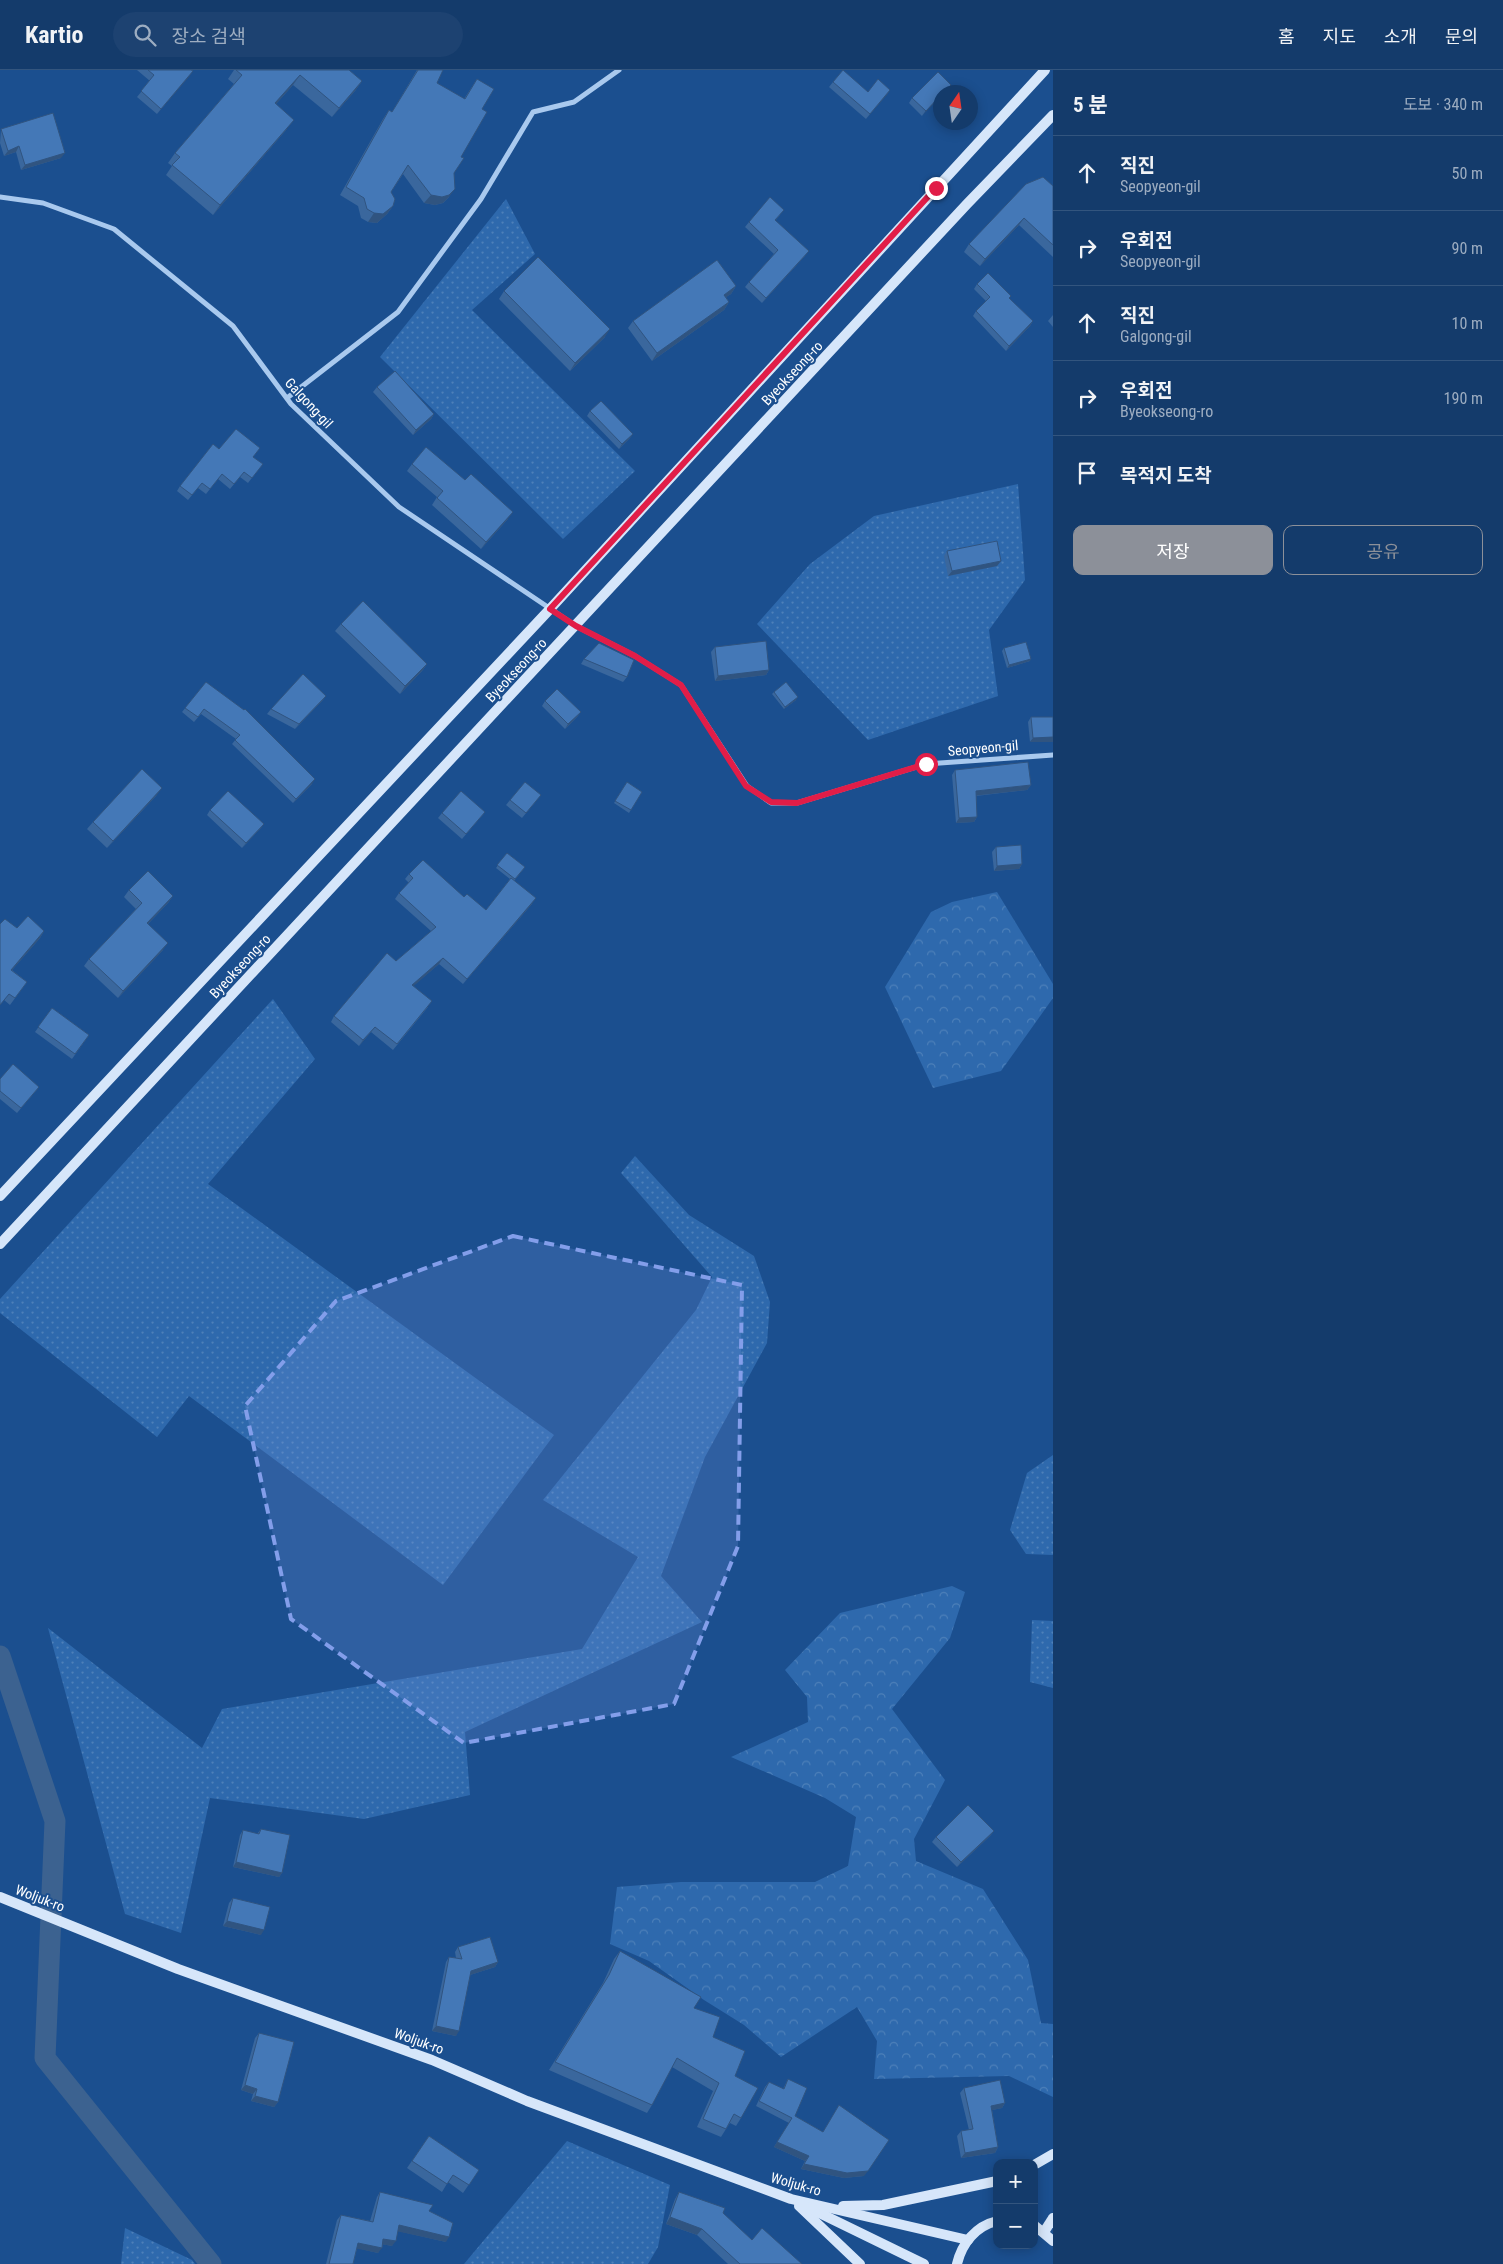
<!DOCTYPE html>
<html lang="ko">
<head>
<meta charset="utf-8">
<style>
	:root { --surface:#143b6b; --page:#1d4271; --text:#f1f3f6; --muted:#9dadc1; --line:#33557e; --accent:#8c9099 }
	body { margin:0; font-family:"Roboto Condensed","Noto Sans KR",sans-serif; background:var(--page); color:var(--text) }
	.controls { position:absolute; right:15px; bottom:15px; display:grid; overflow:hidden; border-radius:10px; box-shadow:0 2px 12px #0003 }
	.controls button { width:45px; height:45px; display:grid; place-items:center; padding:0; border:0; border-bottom:1px solid var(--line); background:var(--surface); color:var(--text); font:25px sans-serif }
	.compass { position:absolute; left:933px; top:15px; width:45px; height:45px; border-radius:50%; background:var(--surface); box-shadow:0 2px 12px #0003; rotate:13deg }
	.stop { position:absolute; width:15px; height:15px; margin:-11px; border:4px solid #e11d48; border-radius:50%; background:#fff }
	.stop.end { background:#e11d48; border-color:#fff; box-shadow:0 1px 5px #0008 }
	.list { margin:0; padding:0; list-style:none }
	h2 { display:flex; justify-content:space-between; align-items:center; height:65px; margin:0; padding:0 20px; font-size:21px }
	h2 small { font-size:16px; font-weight:400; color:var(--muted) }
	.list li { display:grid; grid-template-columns:32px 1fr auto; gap:15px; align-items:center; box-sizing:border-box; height:75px; padding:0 20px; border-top:1px solid var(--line) }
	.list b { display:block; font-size:19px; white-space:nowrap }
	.list p { margin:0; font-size:16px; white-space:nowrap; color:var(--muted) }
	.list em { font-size:16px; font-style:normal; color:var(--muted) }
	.actions { display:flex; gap:10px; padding:15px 20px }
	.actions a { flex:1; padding:11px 0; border:1px solid var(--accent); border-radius:10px; text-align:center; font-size:18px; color:var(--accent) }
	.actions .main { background:var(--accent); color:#fff }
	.icon { flex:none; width:28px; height:28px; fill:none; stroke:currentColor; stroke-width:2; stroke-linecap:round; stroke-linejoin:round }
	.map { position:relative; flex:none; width:1053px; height:2194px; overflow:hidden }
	header { display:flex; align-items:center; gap:30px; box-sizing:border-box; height:70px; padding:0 25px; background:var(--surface); border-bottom:1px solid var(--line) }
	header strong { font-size:24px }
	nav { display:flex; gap:28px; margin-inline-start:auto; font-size:18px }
	.search { width:350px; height:45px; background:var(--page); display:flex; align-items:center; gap:12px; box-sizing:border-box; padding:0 18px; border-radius:28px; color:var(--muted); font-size:19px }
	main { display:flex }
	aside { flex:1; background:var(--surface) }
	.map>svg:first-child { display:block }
	.grass { fill:url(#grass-dots) }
	.forest { fill:url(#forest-crowns) }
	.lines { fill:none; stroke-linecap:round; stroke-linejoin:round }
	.canal { stroke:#3c6290; stroke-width:21 }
	.street { stroke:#a9c9ee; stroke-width:5 }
	.secondary { stroke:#d6e6fa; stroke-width:10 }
	.wall { fill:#3a679d }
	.shaded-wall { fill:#305480 }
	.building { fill:#4478b7; stroke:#305480 }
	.route { stroke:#e11d48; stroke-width:6 }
	.marked { fill:#839eea; fill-opacity:0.2; stroke:#839eea; stroke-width:4; stroke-dasharray:10 6; stroke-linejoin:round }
	.labels { text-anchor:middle; stroke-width:4; stroke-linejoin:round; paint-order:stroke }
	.street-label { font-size:14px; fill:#fff; stroke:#1b4f8f }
</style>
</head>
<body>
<header>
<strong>Kartio</strong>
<div class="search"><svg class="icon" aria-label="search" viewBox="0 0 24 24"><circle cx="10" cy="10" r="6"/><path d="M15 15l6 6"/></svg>장소 검색</div>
<nav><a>홈</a><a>지도</a><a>소개</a><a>문의</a></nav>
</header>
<main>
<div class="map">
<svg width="1053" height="2194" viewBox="0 0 1053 2194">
	<defs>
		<pattern id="grass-dots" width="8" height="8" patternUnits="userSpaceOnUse" patternTransform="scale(1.25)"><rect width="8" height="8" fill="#2e69ad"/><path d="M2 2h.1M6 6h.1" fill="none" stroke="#4d80b9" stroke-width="1.8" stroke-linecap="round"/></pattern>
		<pattern id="forest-crowns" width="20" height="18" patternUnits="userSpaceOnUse" patternTransform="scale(1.25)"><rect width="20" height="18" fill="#2e69ad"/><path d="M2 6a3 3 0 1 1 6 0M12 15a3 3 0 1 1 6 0" fill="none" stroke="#4d80b9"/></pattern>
	</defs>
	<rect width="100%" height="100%" fill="#1b4f8f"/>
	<g class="grass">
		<polygon points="506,129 535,184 472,240 635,401 563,469 380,287"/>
		<polygon points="1018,414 1025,510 989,560 998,626 868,670 757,554 810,494 874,446"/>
		<polygon points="273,929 315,989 208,1114 554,1365 443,1515 189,1326 157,1367 0,1243 0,1229"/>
		<polygon points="635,1086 689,1145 754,1186 770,1232 767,1273 705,1387 661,1506 702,1552 465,1662 470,1725 364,1749 210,1728 181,1863 125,1844 48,1558 202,1678 222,1639 582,1579 638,1487 543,1430 696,1240 712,1207 621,1103"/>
		<polygon points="1053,1385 1053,1485 1026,1484 1010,1460 1027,1403"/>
		<polygon points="1032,1550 1053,1551 1053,1618 1030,1612"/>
		<polygon points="567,2071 670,2115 658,2177 648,2194 464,2194"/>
		<polygon points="125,2158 192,2190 195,2194 121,2194"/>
	</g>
	<g class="forest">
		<polygon points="997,822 1053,914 1053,928 1001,1001 933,1018 885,917 931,842 952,832"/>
		<polygon points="952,1516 965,1522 950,1568 892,1639 945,1710 914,1769 916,1791 983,1819 1028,1890 1041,1953 1053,1954 1053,2027 1009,2006 874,2009 877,1971 857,1937 781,1987 744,1955 704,1930 649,1891 610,1874 617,1817 681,1812 815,1812 848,1796 856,1747 825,1728 731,1687 808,1652 807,1627 785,1600 840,1543"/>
	</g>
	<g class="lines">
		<polyline class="canal" points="0,1586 55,1751 45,1988 211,2194"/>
		<g class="street">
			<polyline points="0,127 43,133 114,159 233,256 291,334 399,437 576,556 635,586 681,615 747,716 771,733 797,733 926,694 1053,685"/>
			<polyline points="287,328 398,242 481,129 533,42 574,32 619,0"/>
		</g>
		<g class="secondary">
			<polyline points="0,1126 550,539 1045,0"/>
			<polyline points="0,1174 967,134 1053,45"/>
			<polyline points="0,1827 178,1899 432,1990 527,2031 791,2129 968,2170"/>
			<polyline points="1034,2095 1053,2084"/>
			<polyline points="799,2136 860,2194"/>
			<polyline points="805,2136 924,2194"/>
			<polyline points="843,2136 883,2135 997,2111"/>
			<polyline points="1034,2155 1053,2171"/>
			<polyline points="1044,2162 1053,2148"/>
			<path d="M 957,2194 C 962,2173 976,2156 997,2151"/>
		</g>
	</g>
	<g class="wall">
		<polygon points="137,0 191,0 193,1 157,44 137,27 150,11"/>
		<polygon points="234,0 349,0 362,11 355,21 332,47 293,15 276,34 287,59 213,145 166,105 172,96 168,93 175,83 234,14 228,9"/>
		<polygon points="417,0 443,0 437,13 464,29 477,9 482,39 454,103 449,127 443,133 435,135 424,133 403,104 391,122 393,136 387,144 377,153 368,152 361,148 358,136 340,125 383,49 389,40 392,42"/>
		<polygon points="833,12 868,22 890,20 866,49 829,17"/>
		<polygon points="948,20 945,22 940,22 922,46 909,33 912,28"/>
		<polygon points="1,59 61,88 21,100 16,82 4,86 0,73"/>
		<polygon points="1053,116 1053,187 1019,155 980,196 964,182 969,174"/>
		<polygon points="780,145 775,151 805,186 762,233 745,217 749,212 774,184 745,157 749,152"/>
		<polygon points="977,214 1033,251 1030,256 1006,281 973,246 976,241 986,231 974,219"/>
		<polygon points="736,216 731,224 726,227 729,232 724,240 652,291 628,258 633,251"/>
		<polygon points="504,221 605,267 570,301 499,229"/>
		<polygon points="1053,245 1053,257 1048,251"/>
		<polygon points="377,317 434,344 431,349 413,365 373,322"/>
		<polygon points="590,341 633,364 629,369 619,379 587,346"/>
		<polygon points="219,379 253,387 259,399 248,413 240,407 230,419 218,409 206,424 198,418 188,430 177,421 180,416"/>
		<polygon points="412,394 508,449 481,479 432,435 437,427 407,401"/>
		<polygon points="947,481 1001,491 997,496 948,506 944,486"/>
		<polygon points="341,554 427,594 422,601 400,624 335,561"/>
		<polygon points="715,577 769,600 766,605 715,611 711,582"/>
		<polygon points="1004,578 1030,591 1007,598 1002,581"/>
		<polygon points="584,589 627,607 623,612 581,594"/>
		<polygon points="206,612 312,714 293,733 232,674 236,669 201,644 194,652 182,642"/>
		<polygon points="774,622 796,630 784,639 772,624"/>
		<polygon points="326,626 322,631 295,659 267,644 271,639"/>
		<polygon points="545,631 581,642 577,647 565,659 542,636"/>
		<polygon points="1031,647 1053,647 1030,672 1028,652"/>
		<polygon points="955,700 1031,715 1027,720 976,726 977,747 974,752 956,753 952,705"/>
		<polygon points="627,712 642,722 629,743 614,733"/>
		<polygon points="157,725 107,778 87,759 93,752"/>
		<polygon points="510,730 537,730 522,748 506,735"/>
		<polygon points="210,740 264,754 260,759 242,778 207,745"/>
		<polygon points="485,742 462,769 438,748 442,743"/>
		<polygon points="996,777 1022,794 1019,799 994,801 992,782"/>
		<polygon points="507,783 525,797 514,811 532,834 463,914 439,894 413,916 428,937 393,980 371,962 359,976 331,952 334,946 396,891 431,861 395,829 399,823 409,813 405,809 409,804 464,827 486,840 510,809 496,798"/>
		<polygon points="129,820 173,826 168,833 148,854 163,880 118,928 84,896 89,889 136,839 124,827"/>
		<polygon points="17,858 44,861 40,868 12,900 27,912 10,935 4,930"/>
		<polygon points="52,938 89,965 72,989 35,962"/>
		<polygon points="0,1009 39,1017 17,1043 0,1029"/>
		<polygon points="261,1759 282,1803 279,1807 233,1797 240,1765 243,1760 257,1764"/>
		<polygon points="994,1761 990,1766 957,1797 932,1772 936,1767"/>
		<polygon points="233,1828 261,1865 223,1856 229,1833"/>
		<polygon points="458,1877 498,1892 495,1897 470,1905 456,1966 432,1961 446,1892 449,1887 456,1888 455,1882"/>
		<polygon points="620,1881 694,1938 713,1967 735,2006 741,2048 736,2056 730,2053 726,2059 721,2067 697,2057 713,2021 672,1997 652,2035 647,2043 549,2000 603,1913 614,1889"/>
		<polygon points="259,1963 278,2032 274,2037 251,2031 253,2024 241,2020 255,1968"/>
		<polygon points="788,2009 795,2046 823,2062 839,2035 864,2106 844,2108 801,2099 805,2091 774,2077 789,2053 756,2036 765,2017 769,2012 783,2019"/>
		<polygon points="964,2018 1005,2033 1002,2038 992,2040 998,2077 995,2083 961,2088 957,2066 961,2061 969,2060 960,2023"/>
		<polygon points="429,2066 479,2100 463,2123 448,2112 442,2122 407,2098"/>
		<polygon points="380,2122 429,2141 446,2172 398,2161 392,2176 382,2174 378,2183 357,2178 353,2194 326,2194 337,2150 341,2145 370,2151 377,2127"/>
		<polygon points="679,2122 723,2143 752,2170 802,2194 728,2194 697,2165 666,2154 675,2129"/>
	</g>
	<g class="shaded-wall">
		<polygon points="193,1 189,7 157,44 161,39"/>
		<polygon points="300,5 293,15 268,43 275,33"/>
		<polygon points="362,11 355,21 332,47 339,38"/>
		<polygon points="890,20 887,25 866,49 870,44"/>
		<polygon points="940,26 940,27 922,46 926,41"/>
		<polygon points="294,50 287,59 213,145 220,135"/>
		<polygon points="19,76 16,82 4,86 8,81"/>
		<polygon points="65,83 61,88 21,100 25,95"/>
		<polygon points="455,119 449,127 443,133 435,135 424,133 431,125"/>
		<polygon points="393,136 387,144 377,153 368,152 374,143"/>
		<polygon points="1024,148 1019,155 980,196 985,189"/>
		<polygon points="809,181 805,186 762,233 766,228"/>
		<polygon points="736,216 731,224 719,232 724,225"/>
		<polygon points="729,232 724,240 652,291 657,283"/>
		<polygon points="1033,251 1030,256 1006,281 1009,276"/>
		<polygon points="610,259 605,267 570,301 575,293"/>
		<polygon points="434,344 431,349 413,365 416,360"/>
		<polygon points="633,364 629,369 619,379 622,374"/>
		<polygon points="513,442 508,449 481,479 486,472"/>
		<polygon points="1001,491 997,496 948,506 952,501"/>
		<polygon points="1031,589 1030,591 1007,598 1009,595"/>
		<polygon points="427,594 422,601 400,624 405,616"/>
		<polygon points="769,600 766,605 715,611 718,606"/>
		<polygon points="326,626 322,631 295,659 299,654"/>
		<polygon points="798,627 796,630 784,639 785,637"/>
		<polygon points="581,642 577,647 565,659 568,654"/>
		<polygon points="1053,667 1053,672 1030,672 1033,668"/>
		<polygon points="315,709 312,714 293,733 296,729"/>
		<polygon points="1031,715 1027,720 972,726 976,721"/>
		<polygon points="162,718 157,725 107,778 113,771"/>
		<polygon points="977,747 974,752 956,753 959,748"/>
		<polygon points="264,754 260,759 242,778 246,773"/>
		<polygon points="1022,794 1019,799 994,801 997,796"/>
		<polygon points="173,826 168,833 142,860 147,853"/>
		<polygon points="536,828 532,834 463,914 467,909"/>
		<polygon points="44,861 40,868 7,906 11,900"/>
		<polygon points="168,873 163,880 118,928 123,921"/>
		<polygon points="443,888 439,894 408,921 412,915"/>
		<polygon points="375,957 371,962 359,976 363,970"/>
		<polygon points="994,1761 990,1766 957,1797 961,1792"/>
		<polygon points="236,1792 282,1803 279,1807 233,1797"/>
		<polygon points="227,1851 264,1860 261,1865 223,1856"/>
		<polygon points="498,1892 495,1897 467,1906 471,1901"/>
		<polygon points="436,1956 459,1961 456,1966 432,1961"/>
		<polygon points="245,2015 257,2019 253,2024 241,2020"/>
		<polygon points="255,2026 278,2032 274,2037 251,2031"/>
		<polygon points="1005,2033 1002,2038 988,2041 991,2036"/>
		<polygon points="777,2072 809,2086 805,2091 774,2077"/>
		<polygon points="998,2077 995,2083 961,2088 965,2083"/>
		<polygon points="804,2094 868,2101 864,2106 844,2108 801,2099"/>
		<polygon points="670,2147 702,2159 697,2165 666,2154"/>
		<polygon points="399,2155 449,2167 446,2172 396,2161"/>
		<polygon points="383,2169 396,2171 392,2176 380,2174"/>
		<polygon points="358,2173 382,2178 378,2183 354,2178"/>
	</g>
	<g class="building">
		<polygon points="148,0 191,0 193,1 161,39 141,21 154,5"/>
		<polygon points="236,0 349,0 362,11 339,38 300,5 275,33 294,50 220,135 172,95 180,87 175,83 242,5"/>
		<polygon points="418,0 443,0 437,13 465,29 477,9 494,19 482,39 487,42 461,87 464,88 454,103 455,119 449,125 442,127 431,125 408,95 391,122 395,129 393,136 383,144 374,143 367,139 364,128 346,117 389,40 392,42"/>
		<polygon points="843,0 868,22 878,9 890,20 870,44 833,12"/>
		<polygon points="938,2 951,15 944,22 940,22 940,26 926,41 912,28"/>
		<polygon points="53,43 65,83 25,95 19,76 8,81 1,59"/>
		<polygon points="1043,107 1053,116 1053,175 1024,148 985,189 969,174 1026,114"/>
		<polygon points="770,127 784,140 775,150 809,181 766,228 749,212 778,180 749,152"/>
		<polygon points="538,187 610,259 575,293 504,221"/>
		<polygon points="717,190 736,216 724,225 729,232 657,283 633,251"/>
		<polygon points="988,203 1011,226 1009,228 1033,251 1009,276 976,241 990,227 977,214"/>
		<polygon points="395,301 434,344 416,360 377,317"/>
		<polygon points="601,331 633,364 622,374 590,341"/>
		<polygon points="236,359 260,378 253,387 263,394 252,408 244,402 234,414 222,404 210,419 202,413 192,425 180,416 213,374 219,379"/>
		<polygon points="426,377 465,410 471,404 513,442 486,472 437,428 443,421 412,394"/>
		<polygon points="997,471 1001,491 952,501 947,481"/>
		<polygon points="363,531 427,594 405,616 341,554"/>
		<polygon points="766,571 769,600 718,606 715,577"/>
		<polygon points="1026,572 1031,589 1009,595 1004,578"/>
		<polygon points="599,573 634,590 627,607 584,589"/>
		<polygon points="303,604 326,626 299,654 271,639"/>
		<polygon points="206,612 244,640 245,639 315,709 296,729 235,670 240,665 204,639 198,647 185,638"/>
		<polygon points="786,612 798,627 785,637 774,622"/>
		<polygon points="557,619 581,642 568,654 545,631"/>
		<polygon points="1031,647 1053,647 1053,667 1033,668"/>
		<polygon points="1028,692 1031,715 976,721 977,747 959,748 955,700"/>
		<polygon points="142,699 162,718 113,771 93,752"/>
		<polygon points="525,712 541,725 526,743 510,730"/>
		<polygon points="627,712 642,722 631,740 615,731"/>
		<polygon points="228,721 264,754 246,773 210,740"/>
		<polygon points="461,721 485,742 466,764 442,743"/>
		<polygon points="1021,775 1022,794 997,796 996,777"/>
		<polygon points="507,783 525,797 515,809 497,795"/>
		<polygon points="423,790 464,827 467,824 486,840 511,808 536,828 467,909 443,888 412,915 432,931 397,974 375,957 363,970 334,946 387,883 396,891 436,857 399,823 413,808 409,804"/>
		<polygon points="148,801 173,826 147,853 168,873 123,921 89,889 142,833 129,820"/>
		<polygon points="28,846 44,861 11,900 27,912 15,928 9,924 0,935 0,854 5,849 17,858"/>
		<polygon points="52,938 89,965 75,984 38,957"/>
		<polygon points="13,994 39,1017 21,1038 0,1021 0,1009"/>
		<polygon points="968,1735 994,1761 961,1792 936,1767"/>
		<polygon points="261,1759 290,1765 282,1803 236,1792 243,1760 259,1764"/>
		<polygon points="233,1828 270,1837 264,1860 227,1851"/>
		<polygon points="490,1867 498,1892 471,1901 459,1961 436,1956 449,1887 462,1889 458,1877"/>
		<polygon points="620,1881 701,1927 694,1938 720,1947 713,1967 745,1981 735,2006 758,2018 741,2048 734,2044 726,2059 703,2049 719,2013 677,1988 652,2035 555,1992 609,1905"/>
		<polygon points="259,1963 294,1972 278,2032 255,2026 257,2019 245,2015"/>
		<polygon points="788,2009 807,2018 795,2046 823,2062 839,2035 889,2070 868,2101 847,2103 804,2094 809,2086 777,2072 792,2048 759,2031 769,2012 784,2019"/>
		<polygon points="1000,2010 1005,2033 991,2036 998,2077 965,2083 961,2061 973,2059 964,2018"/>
		<polygon points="429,2066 479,2100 469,2115 453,2105 447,2114 412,2091"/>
		<polygon points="380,2122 433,2135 429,2141 453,2153 449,2167 399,2155 396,2171 383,2169 382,2178 358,2173 353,2194 329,2194 341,2145 373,2152"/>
		<polygon points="679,2122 725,2138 723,2143 752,2170 762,2158 802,2194 740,2194 702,2159 670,2147"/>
	</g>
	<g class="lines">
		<polyline class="route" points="926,694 797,733 771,732 746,716 681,615 635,586 576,556 550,539 936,118"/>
	</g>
	<path class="marked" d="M 513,1166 L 742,1215 L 738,1476 L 674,1634 L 464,1673 L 291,1549 L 245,1336 L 336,1231 Z"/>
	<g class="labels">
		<g class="street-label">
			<text transform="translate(792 303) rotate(-47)" y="5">Byeokseong-ro</text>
			<text transform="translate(309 333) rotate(47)" y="5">Galgong-gil</text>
			<text transform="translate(516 600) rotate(-47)" y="5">Byeokseong-ro</text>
			<text transform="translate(983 678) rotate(-5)" y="5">Seopyeon-gil</text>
			<text transform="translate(240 896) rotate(-47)" y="5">Byeokseong-ro</text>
			<text transform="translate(40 1828) rotate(21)" y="5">Woljuk-ro</text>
			<text transform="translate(419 1971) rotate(20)" y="5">Woljuk-ro</text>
			<text transform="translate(796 2114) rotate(16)" y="5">Woljuk-ro</text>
		</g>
	</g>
</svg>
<div class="controls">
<button>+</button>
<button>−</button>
</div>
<svg class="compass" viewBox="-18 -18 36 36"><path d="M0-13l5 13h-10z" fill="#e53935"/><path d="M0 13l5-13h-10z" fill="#9dadc1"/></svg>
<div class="stop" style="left:926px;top:694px"></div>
<div class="stop end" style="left:936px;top:118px"></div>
</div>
<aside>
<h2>5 분<small>도보 · 340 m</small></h2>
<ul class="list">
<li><svg class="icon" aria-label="ahead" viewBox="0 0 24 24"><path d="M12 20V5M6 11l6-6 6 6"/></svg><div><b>직진</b><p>Seopyeon-gil</p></div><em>50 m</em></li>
<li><svg class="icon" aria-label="right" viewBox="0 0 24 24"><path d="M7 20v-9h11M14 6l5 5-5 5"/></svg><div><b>우회전</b><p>Seopyeon-gil</p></div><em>90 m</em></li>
<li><svg class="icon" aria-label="ahead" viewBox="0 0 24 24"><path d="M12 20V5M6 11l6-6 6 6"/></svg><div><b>직진</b><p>Galgong-gil</p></div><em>10 m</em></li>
<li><svg class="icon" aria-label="right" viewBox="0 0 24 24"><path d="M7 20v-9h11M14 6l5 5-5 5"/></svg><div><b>우회전</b><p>Byeokseong-ro</p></div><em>190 m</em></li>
<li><svg class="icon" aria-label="arrive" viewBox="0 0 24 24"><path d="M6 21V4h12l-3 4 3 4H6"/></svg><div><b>목적지 도착</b></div></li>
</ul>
<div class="actions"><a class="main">저장</a><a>공유</a></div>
</aside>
</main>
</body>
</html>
